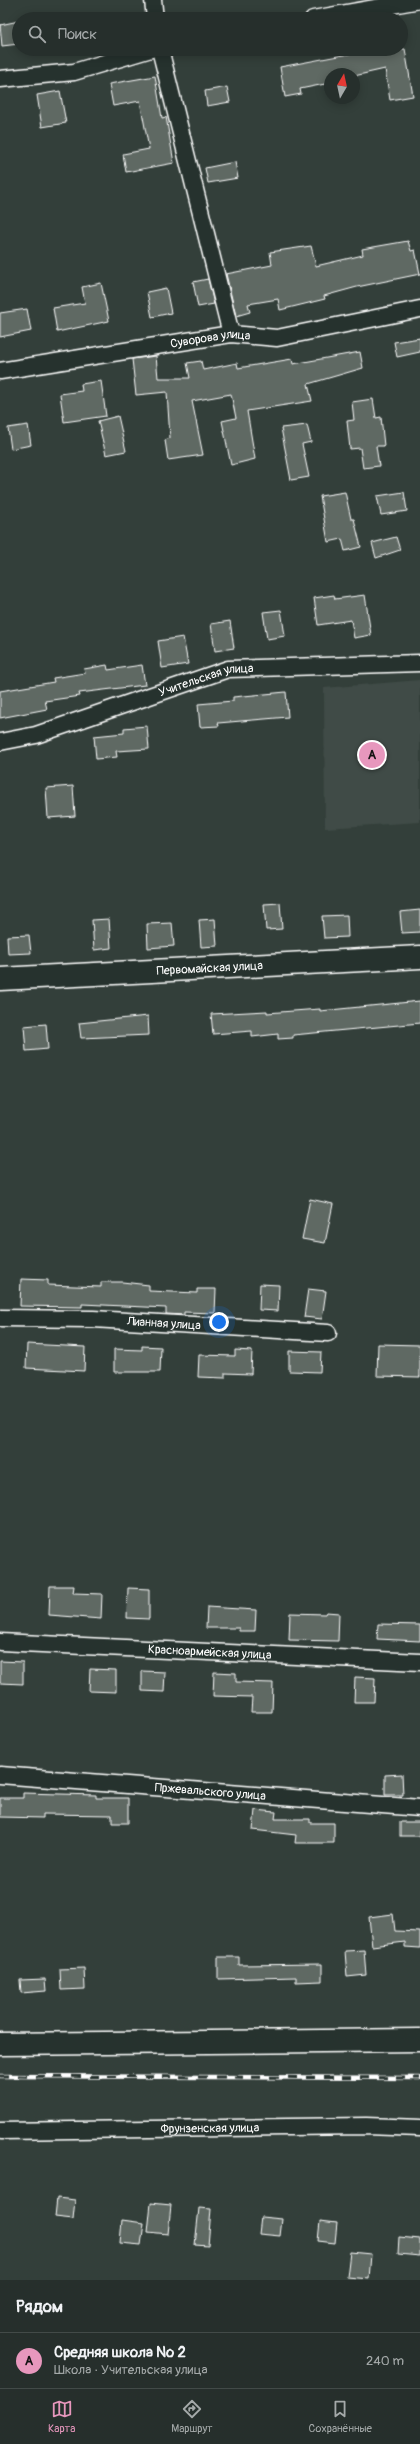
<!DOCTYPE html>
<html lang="ru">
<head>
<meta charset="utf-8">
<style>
	:root { --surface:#262f2c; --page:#323b38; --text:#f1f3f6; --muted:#a4a9a9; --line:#424a48; --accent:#e797bd }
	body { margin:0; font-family:Pangolin,sans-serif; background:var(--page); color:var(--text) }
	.compass { position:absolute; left:324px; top:68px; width:36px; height:36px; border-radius:50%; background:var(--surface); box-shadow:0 2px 10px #0003; rotate:9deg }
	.you { position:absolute; left:219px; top:1322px; width:14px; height:14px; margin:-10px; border:3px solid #fff; border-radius:50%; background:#1a73e8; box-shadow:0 0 0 6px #1a73e833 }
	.badge { display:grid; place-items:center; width:26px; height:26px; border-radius:50%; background:var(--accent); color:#111; font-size:13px; font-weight:700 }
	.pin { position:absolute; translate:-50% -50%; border:2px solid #fff; box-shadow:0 1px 4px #0006 }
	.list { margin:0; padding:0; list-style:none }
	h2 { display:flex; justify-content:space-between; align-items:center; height:52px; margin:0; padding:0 16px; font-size:17px }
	h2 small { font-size:13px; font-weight:400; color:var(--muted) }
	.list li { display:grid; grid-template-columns:26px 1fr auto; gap:12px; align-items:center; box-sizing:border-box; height:56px; padding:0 16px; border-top:1px solid var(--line) }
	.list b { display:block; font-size:15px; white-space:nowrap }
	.list p { margin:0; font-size:13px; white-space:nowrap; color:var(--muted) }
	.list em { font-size:13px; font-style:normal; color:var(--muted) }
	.icon { flex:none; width:22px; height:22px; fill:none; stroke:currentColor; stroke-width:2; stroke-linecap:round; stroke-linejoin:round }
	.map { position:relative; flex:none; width:420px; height:2280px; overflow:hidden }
	.search { position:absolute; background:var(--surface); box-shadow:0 2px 10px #0003; left:12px; right:12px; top:12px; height:44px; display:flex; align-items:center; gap:10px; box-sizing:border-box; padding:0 14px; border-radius:22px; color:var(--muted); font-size:15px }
	.sheet { height:108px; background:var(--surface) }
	nav { display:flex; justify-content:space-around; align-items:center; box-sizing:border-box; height:56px; border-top:1px solid var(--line); background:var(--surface); font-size:11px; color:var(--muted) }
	nav a { display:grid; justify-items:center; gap:2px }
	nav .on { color:var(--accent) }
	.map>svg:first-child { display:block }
	.built { fill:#404c47 }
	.building { fill:#5f6964; stroke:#fff }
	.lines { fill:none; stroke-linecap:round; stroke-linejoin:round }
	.street-casing { stroke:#fff; stroke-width:19 }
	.secondary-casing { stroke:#fff; stroke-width:25 }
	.street { stroke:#26332d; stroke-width:16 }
	.secondary { stroke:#26332d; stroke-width:22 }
	.rail-casing { stroke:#fff; stroke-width:4.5 }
	.rail { stroke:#26332d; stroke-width:3; stroke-dasharray:9; stroke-linecap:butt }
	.labels { text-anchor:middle; stroke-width:3.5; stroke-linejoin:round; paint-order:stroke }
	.street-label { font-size:12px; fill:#fff; stroke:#26332d }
</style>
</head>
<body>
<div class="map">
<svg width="420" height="2280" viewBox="0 0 420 2280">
	<rect width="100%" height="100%" fill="#333f3a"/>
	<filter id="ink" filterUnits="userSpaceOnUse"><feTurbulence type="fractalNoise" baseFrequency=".025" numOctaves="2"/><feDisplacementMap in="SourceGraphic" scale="8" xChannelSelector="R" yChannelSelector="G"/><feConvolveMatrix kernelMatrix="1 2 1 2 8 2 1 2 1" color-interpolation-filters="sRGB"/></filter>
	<g filter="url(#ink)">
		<polygon class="built" points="420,680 420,822 325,828 324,688"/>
		<g class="building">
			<polygon points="19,21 19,44 2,46 0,25"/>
			<polygon points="375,49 405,49 413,96 390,100 385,69 354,76 354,74 330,74 330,83 300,89 301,94 285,97 280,67"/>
			<polygon points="155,76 162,118 166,117 174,163 126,172 123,154 149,149 140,101 113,106 109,84"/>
			<polygon points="227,87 230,102 207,106 205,91"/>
			<polygon points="60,91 66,123 42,127 37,95"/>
			<polygon points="235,162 238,178 208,183 205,168"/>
			<polygon points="408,241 411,251 415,250 420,274 357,287 324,296 325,299 280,310 278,299 248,304 250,312 236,316 226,274 272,265 270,252 311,246 316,266 363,255 362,249"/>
			<polygon points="208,279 214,304 198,307 193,282"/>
			<polygon points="101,283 109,321 57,332 53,308 85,303 82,287"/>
			<polygon points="166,288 171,313 152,317 147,292"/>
			<polygon points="27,309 31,331 0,337 0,313"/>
			<polygon points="420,338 420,352 397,357 394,342"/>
			<polygon points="360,352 363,368 308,384 312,401 247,411 255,459 231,465 222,421 236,418 231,394 192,401 203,455 168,460 165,440 170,438 167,392 136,395 132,359 156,356 158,378 190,378 187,363 201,361 203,370 237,363 238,368 292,359 293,364"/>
			<polygon points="101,381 106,416 64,422 60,394 82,391 81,384"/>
			<polygon points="373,399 376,418 381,417 384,446 376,446 379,466 363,468 360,448 350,449 347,421 354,420 352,402"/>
			<polygon points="118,416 126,451 106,455 98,421"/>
			<polygon points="28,425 31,445 11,449 8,428"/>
			<polygon points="307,425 311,442 302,444 309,477 291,480 281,428"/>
			<polygon points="345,492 351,519 354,519 361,547 345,551 342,539 328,542 320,496"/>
			<polygon points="404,492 407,511 381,515 377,496"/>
			<polygon points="396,537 400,550 376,558 372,543"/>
			<polygon points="334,595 335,599 365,595 371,635 354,638 351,620 318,625 314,598"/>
			<polygon points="281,610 285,636 267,639 263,612"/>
			<polygon points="230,621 234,648 215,651 211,624"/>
			<polygon points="183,637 188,664 162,668 158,641"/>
			<polygon points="107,665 108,670 142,665 145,685 79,693 80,696 45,701 47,709 0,718 0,691 54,682 53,678 85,673 84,669"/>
			<polygon points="286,692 288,717 218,723 219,726 200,727 198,704 233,701 233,697"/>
			<polygon points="147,726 149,749 116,751 117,757 96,759 94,736 124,733 124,728"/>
			<polygon points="73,786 75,816 48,818 46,788"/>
			<polygon points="280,903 282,929 266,930 264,904"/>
			<polygon points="420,910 420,932 402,933 400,912"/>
			<polygon points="347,915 348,937 324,938 322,916"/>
			<polygon points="109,919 111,948 94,950 92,920"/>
			<polygon points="215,919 217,946 201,947 199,920"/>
			<polygon points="172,923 174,946 148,948 147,924"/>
			<polygon points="29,935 31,953 8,954 7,936"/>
			<polygon points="420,1001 420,1023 293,1035 293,1038 278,1039 278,1034 252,1037 252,1031 213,1034 211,1014 267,1011 267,1013 320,1009 320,1011"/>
			<polygon points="148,1016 149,1035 81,1038 79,1023"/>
			<polygon points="46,1024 48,1049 26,1051 24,1026"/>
			<polygon points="310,1199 333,1204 325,1243 302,1239"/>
			<polygon points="21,1279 48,1280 48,1285 101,1287 101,1282 122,1282 149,1285 149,1291 197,1293 197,1289 216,1289 215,1313 184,1312 184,1315 166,1314 166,1308 82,1304 82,1307 20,1306"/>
			<polygon points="260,1284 279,1285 278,1311 259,1310"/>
			<polygon points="308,1289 326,1291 322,1319 304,1317"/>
			<polygon points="27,1344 85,1347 84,1371 26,1368"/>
			<polygon points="378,1344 420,1345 420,1377 377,1376"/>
			<polygon points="142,1346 161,1347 160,1372 114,1372 114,1349 142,1350"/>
			<polygon points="235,1350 252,1351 251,1374 225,1373 225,1378 198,1377 199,1355 235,1356"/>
			<polygon points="289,1351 321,1352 320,1372 289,1371"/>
			<polygon points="50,1586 74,1586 73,1593 102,1594 101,1619 49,1615"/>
			<polygon points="128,1588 149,1589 149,1619 127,1618"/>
			<polygon points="207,1607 256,1610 255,1631 239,1631 239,1628 206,1628"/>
			<polygon points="326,1612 339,1613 338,1641 289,1640 290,1613 325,1614"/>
			<polygon points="378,1624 420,1625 420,1641 377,1639"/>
			<polygon points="0,1661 23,1662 23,1684 0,1683"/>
			<polygon points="90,1669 116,1670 116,1692 89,1691"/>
			<polygon points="142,1671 165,1672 164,1692 142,1691"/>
			<polygon points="214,1672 236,1673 236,1682 273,1683 272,1712 251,1712 252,1697 213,1696"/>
			<polygon points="355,1677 375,1678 374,1702 354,1702"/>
			<polygon points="402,1774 403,1795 385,1795 385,1775"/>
			<polygon points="23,1793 96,1795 96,1798 128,1798 128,1823 112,1823 112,1815 43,1814 43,1818 0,1817 0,1798 23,1798"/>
			<polygon points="255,1810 276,1812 275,1819 310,1819 310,1823 334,1823 334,1843 295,1843 296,1835 253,1830"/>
			<rect x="400" y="1822" width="20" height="14"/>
			<polygon points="393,1914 395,1931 420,1932 420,1948 405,1947 405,1942 372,1946 369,1917"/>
			<polygon points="364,1950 366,1975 347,1977 345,1951"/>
			<polygon points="218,1957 239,1957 239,1965 322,1964 322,1981 296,1982 296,1977 218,1979"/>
			<polygon points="84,1968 85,1989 61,1990 60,1969"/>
			<polygon points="45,1979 46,1991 21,1993 20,1980"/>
			<polygon points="57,2198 75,2200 73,2219 55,2217"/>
			<polygon points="151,2203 171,2205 168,2234 148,2232"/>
			<polygon points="199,2208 211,2209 208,2246 195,2245"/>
			<polygon points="261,2217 282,2219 280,2236 259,2234"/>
			<polygon points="122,2220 144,2223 141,2245 120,2243"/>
			<polygon points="320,2221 337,2223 335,2243 318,2241"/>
			<polygon points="399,2237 420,2239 420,2256 398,2254"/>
			<polygon points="350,2252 371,2254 369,2279 347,2277"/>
		</g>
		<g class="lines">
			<g class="street-casing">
				<g id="street">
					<polyline points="153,0 155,19"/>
					<polyline points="313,19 420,0"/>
					<polyline points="160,49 231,334"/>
					<polyline points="0,79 74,72 151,49"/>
					<path id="s1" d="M 0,371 L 231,334 L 277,338 L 420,309"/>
					<path id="s2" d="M 0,742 L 36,735 L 228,669 L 420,663"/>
					<path id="s3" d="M 0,1318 L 93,1319 L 328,1333"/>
					<path id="s4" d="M 0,1642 L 420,1662"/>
					<path id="s5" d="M 0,1775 L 420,1808"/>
					<path id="s6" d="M 0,2131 L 366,2126 L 420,2128"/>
				</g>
			</g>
			<g class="secondary-casing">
				<g id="secondary">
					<path id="s7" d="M 0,979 L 420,957"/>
					<polyline points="0,2044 420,2040"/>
				</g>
			</g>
			<use href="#street" class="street"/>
			<use href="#secondary" class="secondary"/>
			<g class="rail-casing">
				<polyline id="rail" points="0,2076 420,2078"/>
			</g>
			<use href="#rail" class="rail"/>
		</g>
	</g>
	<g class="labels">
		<g class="street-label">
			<text dy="4" stroke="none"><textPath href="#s1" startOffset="213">Суворова улица</textPath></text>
			<text dy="4" stroke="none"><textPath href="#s2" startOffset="216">Учительская улица</textPath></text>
			<text dy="4" stroke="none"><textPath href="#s7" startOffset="210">Первомайская улица</textPath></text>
			<text dy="4" stroke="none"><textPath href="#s3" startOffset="164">Лианная улица</textPath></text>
			<text dy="4" stroke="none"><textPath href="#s4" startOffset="210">Красноармейская улица</textPath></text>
			<text dy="4" stroke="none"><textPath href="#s5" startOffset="211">Пржевальского улица</textPath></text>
			<text dy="4" stroke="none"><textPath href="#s6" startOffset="210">Фрунзенская улица</textPath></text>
		</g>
	</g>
</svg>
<svg class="compass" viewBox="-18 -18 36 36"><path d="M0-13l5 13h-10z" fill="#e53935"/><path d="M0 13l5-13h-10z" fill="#a4a9a9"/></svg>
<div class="you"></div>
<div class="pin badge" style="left:372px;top:755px">A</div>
<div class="search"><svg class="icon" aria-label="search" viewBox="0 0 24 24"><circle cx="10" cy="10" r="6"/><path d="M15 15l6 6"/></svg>Поиск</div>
</div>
<section class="sheet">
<h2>Рядом<small></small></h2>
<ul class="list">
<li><span class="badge">A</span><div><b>Средняя школа № 2</b><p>Школа · Учительская улица</p></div><em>240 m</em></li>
</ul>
</section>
<nav>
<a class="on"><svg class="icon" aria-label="map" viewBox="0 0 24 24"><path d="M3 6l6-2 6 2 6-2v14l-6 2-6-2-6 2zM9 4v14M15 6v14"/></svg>Карта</a>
<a><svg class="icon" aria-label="directions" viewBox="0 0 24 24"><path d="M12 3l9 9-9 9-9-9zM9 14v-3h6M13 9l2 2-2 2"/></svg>Маршрут</a>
<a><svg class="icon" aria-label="saved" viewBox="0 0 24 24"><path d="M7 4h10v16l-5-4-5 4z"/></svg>Сохранённые</a>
</nav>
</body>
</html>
